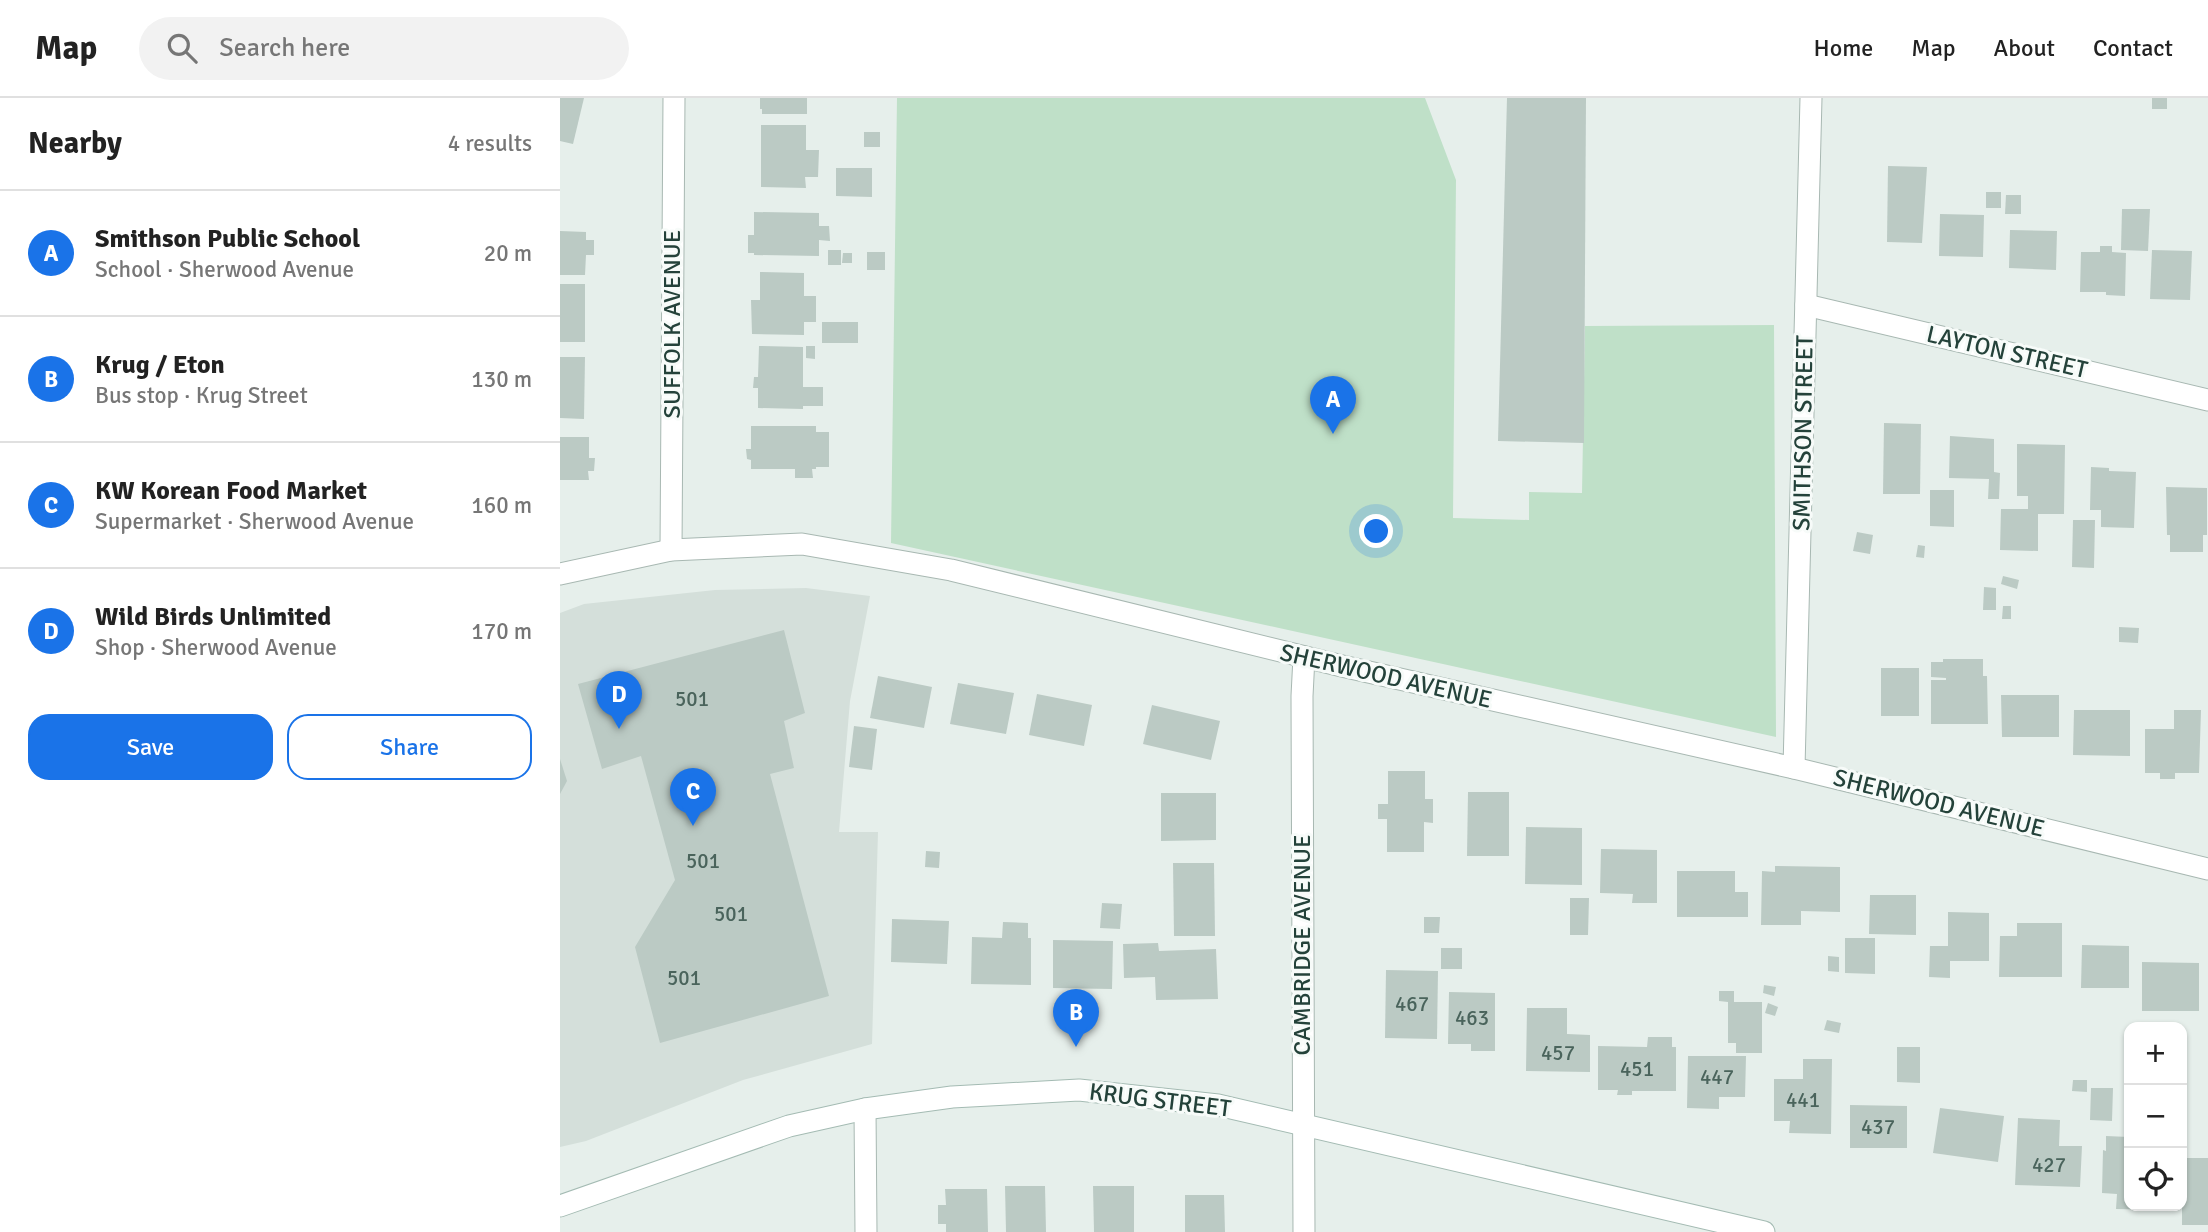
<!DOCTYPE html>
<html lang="en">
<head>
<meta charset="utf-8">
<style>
	:root { --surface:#fff; --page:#f2f2f2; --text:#222; --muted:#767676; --line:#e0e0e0; --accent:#1a73e8 }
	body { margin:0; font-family:Signika,sans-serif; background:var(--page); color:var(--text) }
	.controls { position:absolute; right:21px; bottom:21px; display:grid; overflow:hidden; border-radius:14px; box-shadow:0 2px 5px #0004 }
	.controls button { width:63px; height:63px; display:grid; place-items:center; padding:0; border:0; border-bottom:2px solid var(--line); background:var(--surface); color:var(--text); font:35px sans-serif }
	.you { position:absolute; left:817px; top:434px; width:24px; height:24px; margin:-18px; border:5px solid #fff; border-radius:50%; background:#1a73e8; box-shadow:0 0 0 10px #1a73e833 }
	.badge { display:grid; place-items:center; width:46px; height:46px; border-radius:50%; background:var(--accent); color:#fff; font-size:23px; font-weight:700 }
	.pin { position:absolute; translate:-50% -58px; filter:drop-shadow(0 2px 4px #0008) }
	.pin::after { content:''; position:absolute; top:37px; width:24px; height:21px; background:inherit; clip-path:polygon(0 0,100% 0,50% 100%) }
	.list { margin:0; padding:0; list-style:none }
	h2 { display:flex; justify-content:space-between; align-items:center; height:91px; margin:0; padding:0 28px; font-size:30px }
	h2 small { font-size:23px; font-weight:400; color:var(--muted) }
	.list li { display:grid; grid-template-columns:46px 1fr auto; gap:21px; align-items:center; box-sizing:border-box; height:126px; padding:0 28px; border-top:2px solid var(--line) }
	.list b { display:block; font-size:26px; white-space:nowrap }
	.list p { margin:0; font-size:23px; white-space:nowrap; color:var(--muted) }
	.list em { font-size:23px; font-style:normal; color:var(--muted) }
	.actions { display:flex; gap:14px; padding:21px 28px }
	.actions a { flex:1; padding:16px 0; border:2px solid var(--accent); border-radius:21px; text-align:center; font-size:24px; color:var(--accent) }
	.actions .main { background:var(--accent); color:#fff }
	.icon { flex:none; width:38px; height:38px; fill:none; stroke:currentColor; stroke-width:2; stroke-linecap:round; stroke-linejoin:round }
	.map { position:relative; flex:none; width:1648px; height:1134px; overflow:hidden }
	header { display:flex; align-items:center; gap:42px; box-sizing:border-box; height:98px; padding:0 35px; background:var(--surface); border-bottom:2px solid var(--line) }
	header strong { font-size:33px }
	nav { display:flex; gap:38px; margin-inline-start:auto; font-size:24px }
	.search { width:490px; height:63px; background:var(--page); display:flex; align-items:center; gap:18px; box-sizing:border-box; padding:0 24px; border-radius:38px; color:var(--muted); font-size:26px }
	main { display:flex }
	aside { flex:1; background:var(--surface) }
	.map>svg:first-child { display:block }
	.built { fill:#d4dfda }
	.green { fill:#bfe0c8 }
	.building { fill:#bbcac4 }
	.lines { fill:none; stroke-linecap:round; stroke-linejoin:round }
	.street-casing { stroke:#a8b8b2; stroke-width:23 }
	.secondary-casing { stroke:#a4bbb3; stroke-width:23 }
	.street { stroke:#fff; stroke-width:21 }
	.secondary { stroke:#fff; stroke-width:21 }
	.labels { text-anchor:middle; stroke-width:6; stroke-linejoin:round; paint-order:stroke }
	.number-label { font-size:21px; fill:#4a645c }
	.street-label { font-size:24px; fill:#24423a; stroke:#f7fbf9 }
</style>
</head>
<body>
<header>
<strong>Map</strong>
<div class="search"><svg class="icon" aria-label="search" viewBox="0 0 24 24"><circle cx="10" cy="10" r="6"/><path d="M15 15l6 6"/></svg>Search here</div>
<nav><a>Home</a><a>Map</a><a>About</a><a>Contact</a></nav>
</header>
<main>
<aside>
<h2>Nearby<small>4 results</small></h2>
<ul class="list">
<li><span class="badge">A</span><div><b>Smithson Public School</b><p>School · Sherwood Avenue</p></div><em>20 m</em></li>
<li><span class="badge">B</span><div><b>Krug / Eton</b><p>Bus stop · Krug Street</p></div><em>130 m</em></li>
<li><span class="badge">C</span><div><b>KW Korean Food Market</b><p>Supermarket · Sherwood Avenue</p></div><em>160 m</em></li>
<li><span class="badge">D</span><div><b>Wild Birds Unlimited</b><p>Shop · Sherwood Avenue</p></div><em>170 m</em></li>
</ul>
<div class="actions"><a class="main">Save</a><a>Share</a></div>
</aside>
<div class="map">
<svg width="1648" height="1134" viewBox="0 0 1648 1134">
	<rect width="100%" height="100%" fill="#e6efeb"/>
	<polygon class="built" points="246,490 310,498 290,603 279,734 318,734 312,946 183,982 26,1043 0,1049 0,515 24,506 155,492"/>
	<polygon class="green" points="337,0 865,0 896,82 893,420 969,422 969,394 1022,395 1025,228 1214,227 1216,639 331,445"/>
	<g class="building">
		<polygon points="0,0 24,0 13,46 0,43"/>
		<polygon points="200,0 247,0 247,16 202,16 202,11 200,11"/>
		<polygon points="947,0 1026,0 1024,345 938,343"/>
		<rect x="1592" y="0" width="15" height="11"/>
		<polygon points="201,27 246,27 246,52 259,52 258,79 245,79 246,90 201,89"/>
		<rect x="304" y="34" width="16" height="15"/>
		<polygon points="1328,68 1367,69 1362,145 1327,144"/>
		<polygon points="276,70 312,70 312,99 276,98"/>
		<rect x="1426" y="94" width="15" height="16"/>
		<polygon points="1446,97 1461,97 1461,116 1445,116"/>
		<polygon points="1562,111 1590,111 1588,153 1561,152"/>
		<polygon points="194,114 259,115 259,128 269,128 270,143 259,142 259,158 194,157 194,155 188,155 188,137 194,137"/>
		<polygon points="1380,116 1424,117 1423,159 1379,158"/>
		<polygon points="1450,132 1497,133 1496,172 1449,170"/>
		<polygon points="0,133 26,134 26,142 34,142 34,157 26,157 25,177 0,177"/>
		<polygon points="1540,148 1552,148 1552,154 1566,155 1565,198 1546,197 1546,194 1520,194 1521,154 1540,154"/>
		<rect x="268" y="152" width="13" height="15"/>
		<polygon points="1592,152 1632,153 1630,202 1590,201"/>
		<rect x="307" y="154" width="18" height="18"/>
		<polygon points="283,155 292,155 292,165 282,165"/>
		<polygon points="200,174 244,175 244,198 256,198 256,224 244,224 244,237 192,236 191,202 200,202"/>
		<rect x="0" y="186" width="25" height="58"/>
		<rect x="262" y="224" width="36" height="21"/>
		<polygon points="199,248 243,249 243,289 263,289 263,308 243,308 243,311 198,310 198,290 193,290 194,279 198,279"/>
		<polygon points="246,248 255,248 255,261 246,260"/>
		<polygon points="0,259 25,259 24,321 0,320"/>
		<polygon points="1324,325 1361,326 1360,396 1323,396"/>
		<polygon points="191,328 256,328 256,334 269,334 269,369 256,369 256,371 252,371 253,380 235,380 235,371 191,371 191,362 187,361 186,351 191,351"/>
		<polygon points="1390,338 1434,341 1434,374 1440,375 1439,401 1428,401 1429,381 1389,380"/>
		<polygon points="0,339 29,339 29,360 35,360 34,373 28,373 29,382 0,382"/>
		<polygon points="1457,346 1505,347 1504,416 1478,416 1478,453 1440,452 1441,411 1468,411 1468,398 1457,398"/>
		<polygon points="1531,369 1549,370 1549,373 1576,374 1574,430 1541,429 1541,412 1530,412"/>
		<polygon points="1606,389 1647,390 1647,437 1643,437 1643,454 1610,454 1610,437 1607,437"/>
		<polygon points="1370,392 1394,392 1394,429 1370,428"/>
		<polygon points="1513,422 1535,422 1534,470 1512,469"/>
		<polygon points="1297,434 1313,437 1310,456 1293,453"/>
		<polygon points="1358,447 1365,448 1364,460 1356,459"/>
		<polygon points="1443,478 1459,482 1457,491 1441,486"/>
		<polygon points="1424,489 1436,490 1436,512 1423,512"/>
		<polygon points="1443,508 1451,508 1451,521 1442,521"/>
		<polygon points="1559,529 1579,530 1578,545 1559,544"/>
		<polygon points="224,532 245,615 224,623 234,670 210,676 269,898 100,945 75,849 115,782 81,658 42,671 18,586"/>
		<polygon points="1383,561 1423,561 1423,578 1427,578 1428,626 1371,626 1371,582 1386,582 1386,580 1371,579 1371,564 1383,564"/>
		<rect x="1321" y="570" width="38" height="48"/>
		<polygon points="318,578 372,589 364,630 310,620"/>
		<polygon points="398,585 454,595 446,636 390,626"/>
		<polygon points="477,596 532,607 524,648 469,637"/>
		<polygon points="1441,597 1499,597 1499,639 1442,639"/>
		<polygon points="592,607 660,623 651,662 583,646"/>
		<polygon points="1514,612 1570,612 1570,658 1513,657"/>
		<polygon points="1614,612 1641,612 1639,675 1615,675 1615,681 1600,681 1600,675 1585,675 1585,631 1614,631"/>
		<polygon points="294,628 317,631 312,672 289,669"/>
		<polygon points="0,661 7,683 0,696"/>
		<polygon points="828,673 865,673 865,701 873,701 873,725 864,724 864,754 827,754 827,721 818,721 818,706 828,706"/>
		<polygon points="908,694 949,694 949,758 907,758"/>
		<polygon points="601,695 656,695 656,742 601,743"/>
		<polygon points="966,729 1022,730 1022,787 965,786"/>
		<polygon points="1041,751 1097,752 1097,805 1072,805 1073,796 1040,795"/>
		<polygon points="366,753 380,754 379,770 365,769"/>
		<polygon points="613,765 654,765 655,838 614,838"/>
		<polygon points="1215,768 1280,769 1280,814 1241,813 1241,827 1201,827 1202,773 1215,774"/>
		<polygon points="1117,773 1175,773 1175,794 1188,794 1188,819 1117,819"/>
		<polygon points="1310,797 1356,797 1356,837 1309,836"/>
		<polygon points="1010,800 1029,800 1028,837 1010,837"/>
		<polygon points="542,805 562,806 560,831 540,830"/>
		<polygon points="1388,814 1429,815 1429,863 1390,863 1390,880 1369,879 1370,848 1388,848"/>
		<polygon points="864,819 880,819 879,835 864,835"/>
		<polygon points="332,821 389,823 387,866 331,864"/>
		<polygon points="443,824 468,825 468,840 471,840 471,887 411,886 412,839 442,840"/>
		<polygon points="1457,825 1502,825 1502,879 1439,879 1440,838 1457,838"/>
		<polygon points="1285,840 1315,840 1315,876 1285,875"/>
		<polygon points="493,842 553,843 552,891 493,890"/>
		<polygon points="598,845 599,853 656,851 658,901 596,902 595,879 564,880 563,846"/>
		<polygon points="1522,847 1569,848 1569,890 1521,890"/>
		<rect x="881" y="850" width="21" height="21"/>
		<polygon points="1268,858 1279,859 1279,874 1268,873"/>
		<polygon points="1582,864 1639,865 1639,913 1582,913"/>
		<polygon points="826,872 878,873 877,941 825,940"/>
		<polygon points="1204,887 1216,889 1214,898 1203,895"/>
		<polygon points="1159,893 1174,893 1174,904 1202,904 1202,955 1176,955 1176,945 1168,945 1168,904 1159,903"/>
		<polygon points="889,894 935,895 935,953 911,953 911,946 888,946"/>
		<polygon points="1208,905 1218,909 1215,918 1205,915"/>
		<polygon points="967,910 1007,910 1007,936 1030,937 1030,974 966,973"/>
		<polygon points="1267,922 1281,925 1279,935 1264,932"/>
		<polygon points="1088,939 1112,939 1112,949 1116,949 1116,993 1072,993 1072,997 1057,997 1058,992 1038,992 1038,948 1087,949"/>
		<polygon points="1337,949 1360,949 1360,985 1337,984"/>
		<polygon points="1128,958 1186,958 1185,999 1159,999 1159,1011 1127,1010"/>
		<polygon points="1243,961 1272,961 1271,1036 1229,1035 1230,1023 1214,1023 1214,981 1243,981"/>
		<polygon points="1513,982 1527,982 1527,994 1512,993"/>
		<polygon points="1531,990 1553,990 1552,1023 1530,1022"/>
		<polygon points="1290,1007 1347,1008 1347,1050 1290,1050"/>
		<polygon points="1380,1010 1444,1018 1438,1064 1373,1055"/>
		<polygon points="1458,1020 1500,1022 1499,1048 1522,1048 1520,1089 1455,1087"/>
		<polygon points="1546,1038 1569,1039 1569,1108 1603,1108 1602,1112 1556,1111 1557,1096 1542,1095 1543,1052 1546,1053"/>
		<rect x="1622" y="1060" width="26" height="67"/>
		<polygon points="445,1088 485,1088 486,1134 446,1134"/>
		<polygon points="533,1088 574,1088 574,1134 534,1134"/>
		<polygon points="385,1091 427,1091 428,1134 386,1134 386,1126 378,1126 378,1107 386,1107"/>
		<polygon points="625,1097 664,1097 665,1134 625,1134"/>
	</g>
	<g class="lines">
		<g class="street-casing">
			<g id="street">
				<polyline points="1246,207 1648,302"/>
				<polyline points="111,452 114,0"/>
				<polyline points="0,476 111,452 242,446 391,472 782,568 1234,670 1648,771"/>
				<polyline points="744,559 742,598 744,1134"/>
				<polyline points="1234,670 1251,0"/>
				<polyline points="305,1011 306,1134"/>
			</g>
		</g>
		<g class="secondary-casing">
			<polyline id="secondary" points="0,1108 229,1028 305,1011 392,999 519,992 658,1007 1204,1134"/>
		</g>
		<use href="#street" class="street"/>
		<use href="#secondary" class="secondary"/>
	</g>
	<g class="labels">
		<g class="number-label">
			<text x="132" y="608">501</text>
			<text x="143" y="770">501</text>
			<text x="171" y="823">501</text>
			<text x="124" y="887">501</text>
			<text x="852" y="913">467</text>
			<text x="912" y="927">463</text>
			<text x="998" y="962">457</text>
			<text x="1077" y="978">451</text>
			<text x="1157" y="986">447</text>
			<text x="1243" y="1009">441</text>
			<text x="1318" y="1036">437</text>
			<text x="1489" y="1074">427</text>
		</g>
		<g class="street-label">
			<text transform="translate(112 226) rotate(-90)" y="8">SUFFOLK AVENUE</text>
			<text transform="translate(1447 254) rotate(13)" y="8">LAYTON STREET</text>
			<text transform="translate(1243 335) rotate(-89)" y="8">SMITHSON STREET</text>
			<text transform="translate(826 578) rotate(13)" y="8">SHERWOOD AVENUE</text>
			<text transform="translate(1379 705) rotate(14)" y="8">SHERWOOD AVENUE</text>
			<text transform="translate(742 847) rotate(-90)" y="8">CAMBRIDGE AVENUE</text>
			<text transform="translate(600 1002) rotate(7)" y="8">KRUG STREET</text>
		</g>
	</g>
</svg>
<div class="controls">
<button>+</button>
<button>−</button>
<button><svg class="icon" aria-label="locate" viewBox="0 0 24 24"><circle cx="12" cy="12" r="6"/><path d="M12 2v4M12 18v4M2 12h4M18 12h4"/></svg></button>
</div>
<div class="you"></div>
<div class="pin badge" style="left:773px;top:336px">A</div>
<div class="pin badge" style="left:516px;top:949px">B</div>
<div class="pin badge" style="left:133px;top:728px">C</div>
<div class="pin badge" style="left:59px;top:631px">D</div>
</div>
</main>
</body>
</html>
